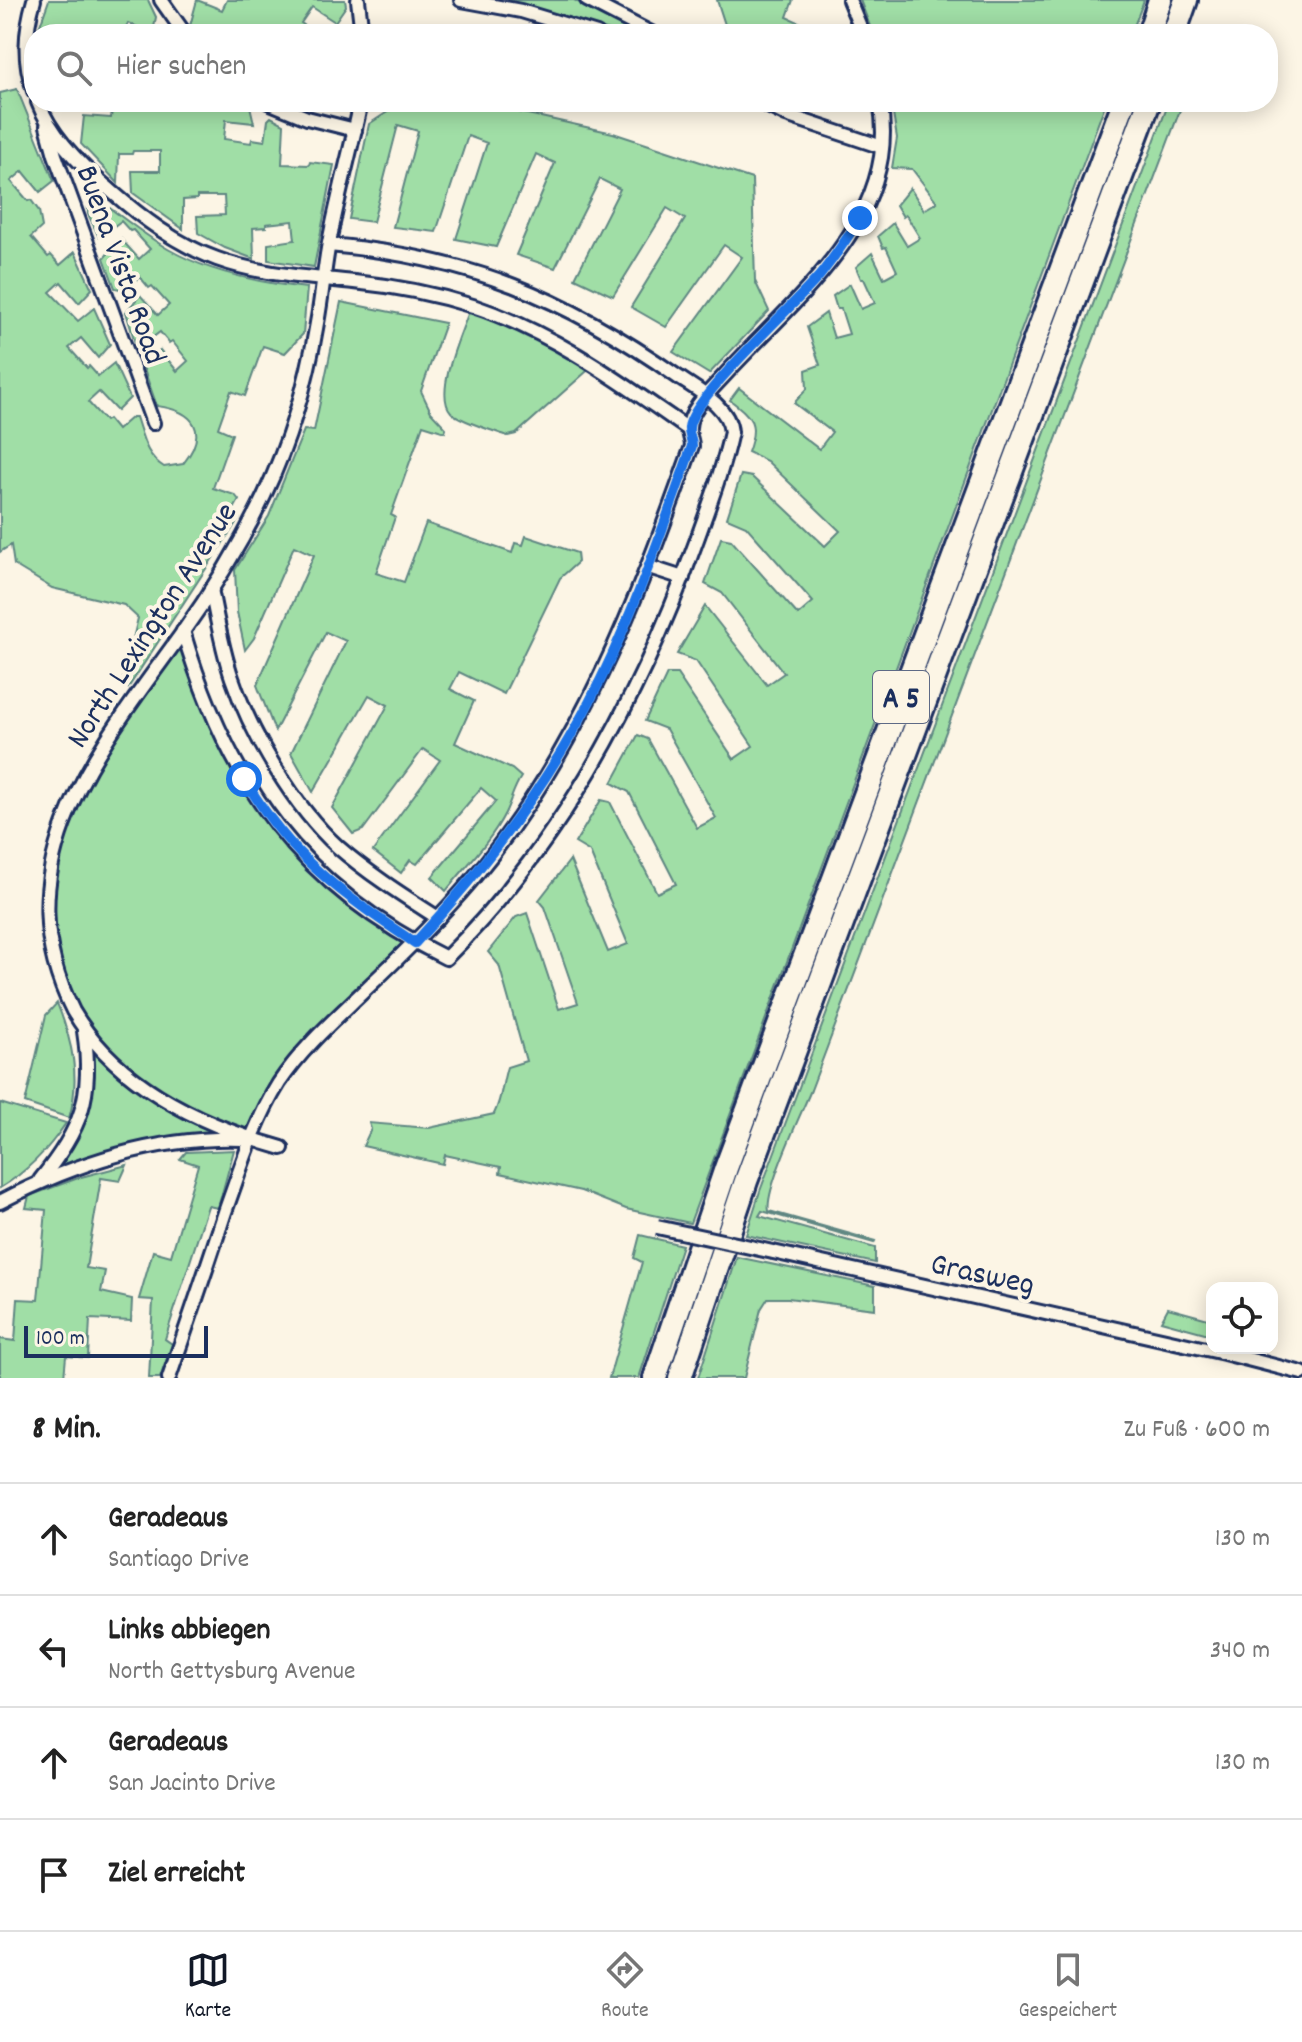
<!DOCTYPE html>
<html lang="de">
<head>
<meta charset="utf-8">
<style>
	:root { --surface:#fff; --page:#f2f2f2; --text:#222; --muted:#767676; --line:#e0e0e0; --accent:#111827 }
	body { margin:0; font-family:Dekko,sans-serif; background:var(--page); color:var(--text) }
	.controls { position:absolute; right:24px; bottom:24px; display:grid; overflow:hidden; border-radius:16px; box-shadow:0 4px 20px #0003 }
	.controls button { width:72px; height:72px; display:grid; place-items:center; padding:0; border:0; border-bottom:2px solid var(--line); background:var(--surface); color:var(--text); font:40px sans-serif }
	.scale { position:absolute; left:24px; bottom:20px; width:184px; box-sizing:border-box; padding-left:8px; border:4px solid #1b2f5e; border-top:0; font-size:22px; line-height:28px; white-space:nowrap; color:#1b2f5e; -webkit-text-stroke:6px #fcf5e5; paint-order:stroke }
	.stop { position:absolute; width:24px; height:24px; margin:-18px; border:6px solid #1a73e8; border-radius:50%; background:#fff }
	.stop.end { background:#1a73e8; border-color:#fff; box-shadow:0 2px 8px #0008 }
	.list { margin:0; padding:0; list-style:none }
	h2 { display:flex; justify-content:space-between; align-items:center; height:104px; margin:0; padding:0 32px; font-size:34px }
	h2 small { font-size:26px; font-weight:400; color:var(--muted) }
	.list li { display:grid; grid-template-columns:52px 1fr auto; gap:24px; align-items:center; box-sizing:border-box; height:112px; padding:0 32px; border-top:2px solid var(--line) }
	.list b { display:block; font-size:30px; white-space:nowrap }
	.list p { margin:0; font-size:26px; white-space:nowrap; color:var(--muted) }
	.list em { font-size:26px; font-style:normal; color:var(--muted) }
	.icon { flex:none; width:44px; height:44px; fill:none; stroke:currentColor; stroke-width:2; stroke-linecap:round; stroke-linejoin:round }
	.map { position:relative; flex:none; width:1302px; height:1378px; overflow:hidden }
	.search { position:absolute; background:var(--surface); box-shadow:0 4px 20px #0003; left:24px; right:24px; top:24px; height:88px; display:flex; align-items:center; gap:20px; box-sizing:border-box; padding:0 28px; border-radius:32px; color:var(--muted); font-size:30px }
	.sheet { height:552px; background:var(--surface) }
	nav { display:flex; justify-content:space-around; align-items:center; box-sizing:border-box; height:112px; border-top:2px solid var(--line); background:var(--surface); font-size:22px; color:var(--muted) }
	nav a { display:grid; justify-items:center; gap:4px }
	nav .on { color:var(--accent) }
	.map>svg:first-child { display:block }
	.green { fill:#a0dea6; stroke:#5e8682; stroke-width:2 }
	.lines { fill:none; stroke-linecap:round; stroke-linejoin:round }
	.street-casing { stroke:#1b2f5e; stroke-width:18 }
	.highway-casing { stroke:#1b2f5e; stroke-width:28 }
	.street { stroke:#fcf5e5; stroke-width:12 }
	.highway { stroke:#fcf5e5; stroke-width:22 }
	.street-bridge-casing { stroke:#1b2f5e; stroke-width:18; stroke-linecap:butt }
	.street-bridge { stroke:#fcf5e5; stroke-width:12 }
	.route { stroke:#1a73e8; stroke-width:10 }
	.labels { text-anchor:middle; stroke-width:8; stroke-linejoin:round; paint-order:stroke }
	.shield { fill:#fcf5e5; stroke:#5e6a86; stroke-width:2 }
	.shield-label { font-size:30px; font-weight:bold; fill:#1b2f5e }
	.street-label { font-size:32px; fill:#1b2f5e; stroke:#fcf5e5 }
</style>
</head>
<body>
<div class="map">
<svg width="1302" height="1378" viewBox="0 0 1302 1378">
	<rect width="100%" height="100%" fill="#fcf5e5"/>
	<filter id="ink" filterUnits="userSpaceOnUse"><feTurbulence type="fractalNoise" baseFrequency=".0125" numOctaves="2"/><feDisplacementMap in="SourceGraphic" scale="16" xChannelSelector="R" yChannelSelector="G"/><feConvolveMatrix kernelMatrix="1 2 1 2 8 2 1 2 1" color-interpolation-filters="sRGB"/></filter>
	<g filter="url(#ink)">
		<g class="green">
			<polygon points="49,0 148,0 156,17 153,33 128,23 123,34 77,34 64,31 62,34 38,31"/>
			<polygon points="197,0 222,10 227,0 345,0 346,6 335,22 312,7 301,23 317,34 200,34 190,26"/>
			<polygon points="503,0 574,0 641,34 620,34"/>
			<polygon points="717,0 793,0 787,17 812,28 813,34 757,34 753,26 736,34 728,34"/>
			<polygon points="860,0 1144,0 1131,34 873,34"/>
			<path d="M 17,89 L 54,181 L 40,192 L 23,171 L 11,181 L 28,201 L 31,200 L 39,211 L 42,227 L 31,237 L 48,257 L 51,255 L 60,265 L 75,252 L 92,289 L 79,303 L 61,282 L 50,292 L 78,321 L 94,308 L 110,344 L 98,358 L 81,338 L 69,348 L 87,368 L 89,366 L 98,376 L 114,363 L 130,398 L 117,411 L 99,392 L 88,402 L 105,421 L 108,419 L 117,430 L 132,417 L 136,417 C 143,437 145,455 164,467 L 183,464 C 209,431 195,411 157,406 L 142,364 L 160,350 L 177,371 L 188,361 L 172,341 L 169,343 L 160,332 L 144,344 L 136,346 L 126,312 L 140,295 L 158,315 L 169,305 L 152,286 L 149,288 L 140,277 L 124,290 L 115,288 L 104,258 L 121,239 L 139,259 L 150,249 L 133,230 L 130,231 L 121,221 L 99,237 L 88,214 L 88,199 L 92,196 L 96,198 C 120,215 143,234 168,249 C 210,273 261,283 307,288 L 303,334 L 285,353 L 263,346 L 245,396 L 231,391 L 218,428 L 232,434 L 213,488 L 235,495 L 239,500 L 233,511 L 239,518 L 128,688 L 122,684 L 138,618 L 124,605 L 52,588 L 14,565 L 11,545 L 0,552 L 0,93 Z"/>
			<polygon points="113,102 196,104 197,102 245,102 250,106 254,123 226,120 224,139 251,143 252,139 265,141 268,120 271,117 284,124 282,164 309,165 310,162 334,165 314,267 268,260 268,244 295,240 293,221 266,224 266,227 253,228 254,259 225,248 198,233 197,216 225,215 224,196 197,196 197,199 183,200 183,229 133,193 132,171 160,171 160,151 133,151 132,154 119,154 118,183 81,144 84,116 111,118"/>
			<polygon points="403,102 473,102 613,133 752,179 755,281 769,311 709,374 673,352 742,257 724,245 666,327 631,307 685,219 667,208 613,296 575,278 620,189 600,179 555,268 516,255 555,163 536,154 496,247 456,239 487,143 468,136 436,232 393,227 418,131 398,125 373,222 349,219 369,124"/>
			<path d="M 891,102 L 1106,102 L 690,1223 L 626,1209 L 581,1191 L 500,1173 L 501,1167 L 445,1155 L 443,1164 L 363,1146 L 371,1129 L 369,1123 L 429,1128 L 494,1114 C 502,1098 502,1083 507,1067 L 526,1061 L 499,965 L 488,952 L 516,917 L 527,913 L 559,1009 L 578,1003 L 545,907 L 539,900 L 570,860 L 608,952 L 628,944 L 590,852 L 575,843 L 601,800 L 610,802 L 657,893 L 676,884 L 629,792 L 612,783 L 638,735 L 648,739 L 697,828 L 716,818 L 666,729 L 645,721 L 667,674 L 677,674 L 734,759 L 753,746 L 696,661 L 677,654 L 705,606 L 767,685 L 784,673 L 722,593 L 705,584 L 721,538 L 731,540 L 798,615 L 813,602 L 746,526 L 727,518 L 741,475 L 752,477 L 825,546 L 840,531 L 767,461 L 748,452 C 759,423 752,417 730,400 L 739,388 L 819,449 L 832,432 L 794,403 L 807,389 L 806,370 L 820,365 L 807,327 L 826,313 L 834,338 L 849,334 L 841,309 L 837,309 L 833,296 L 850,284 L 861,309 L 875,303 L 864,279 L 861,279 L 856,267 L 872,253 L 884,278 L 897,271 L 886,247 L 883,248 L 878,236 L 893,223 L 907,246 L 920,238 L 906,215 L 903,217 L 896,205 L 910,188 L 924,210 L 937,202 L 912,169 L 892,168 L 897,138 Z"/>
			<path d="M 1169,102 L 1183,102 L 811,1090 C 801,1114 764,1191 769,1211 L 875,1241 L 874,1243 L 762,1211 L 759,1216 L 875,1248 L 875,1263 L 746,1235 L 760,1191 Z"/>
			<path d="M 341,302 L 445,323 L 421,391 L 431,412 L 446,428 L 445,432 L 423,425 L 391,515 L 395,517 L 376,573 L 404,582 L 426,523 L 512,553 L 515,543 L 523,545 L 526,536 L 577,553 L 578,562 L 560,578 L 504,694 L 459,672 L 450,689 L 474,701 L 455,743 L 512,769 L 521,777 C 513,789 511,801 505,813 C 491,841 466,866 446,891 L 432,877 L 496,801 L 481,788 L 417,864 L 410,860 L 401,873 L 373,851 L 440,760 L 423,749 L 363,830 L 353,834 L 332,808 L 388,705 L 369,695 L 313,792 L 291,753 L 346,641 L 326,632 L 275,731 L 257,685 L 314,555 L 294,546 L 254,638 L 245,650 L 237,612 L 235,570 L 269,516 L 304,430 L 314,431 Z"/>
			<path d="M 471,306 L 595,364 L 516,434 L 508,436 C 494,431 459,421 451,412 C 433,393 463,329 471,306 Z"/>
			<polygon points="183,631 225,743 295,849 415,943 312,1041 250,1140 157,1145 37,1183 78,1126 86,1046 48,951 43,927 42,880 67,802"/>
			<polygon points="887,766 890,769 670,1378 667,1378 728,1191"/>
			<path d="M 57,1003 C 72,1041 81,1078 69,1118 L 25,1103 L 46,1015 Z"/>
			<path d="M 0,1103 L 66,1123 C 48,1150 28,1171 0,1188 Z"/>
			<polygon points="234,1150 218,1208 208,1206 165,1339 172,1344 160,1378 149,1378 153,1300 139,1299 153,1251 171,1256 198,1165 180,1159 186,1152"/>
			<polygon points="127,1165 120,1181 101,1178 86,1268 105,1271 101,1292 132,1299 131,1321 90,1319 88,1358 66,1356 64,1378 0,1378 0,1339 15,1341 18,1299 38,1300 46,1210 26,1208 29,1196 81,1177"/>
			<polygon points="640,1235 682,1245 639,1378 609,1378 642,1262 634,1258"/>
			<polygon points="737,1257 875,1286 875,1309 788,1298 768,1298 761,1309 744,1378 698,1378"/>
			<polygon points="1168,1308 1212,1320 1212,1335 1161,1321"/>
		</g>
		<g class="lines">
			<g class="street-casing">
				<g id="street">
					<polyline points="161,0 185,34"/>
					<polyline points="358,0 362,34"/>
					<polyline points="461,0 521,11 597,34"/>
					<polyline points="587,0 653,34"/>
					<polyline points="849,0 863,34"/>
					<path d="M 34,91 C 23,60 25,31 34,0"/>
					<path d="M 38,102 C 51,136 82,167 110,190 C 142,218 176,244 217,259 C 261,275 308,277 354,282 C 394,286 435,294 473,306 C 554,333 619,381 688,429"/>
					<polyline points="268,102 307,118 355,130"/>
					<polyline points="760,102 786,115 882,147"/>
					<polyline points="47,126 55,155 153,423"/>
					<polyline points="649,567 683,578"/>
					<path d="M 211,589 C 217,619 222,649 232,678 C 251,734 294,807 338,847 C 369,874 404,896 438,918"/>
					<path d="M 183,631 C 228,785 301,887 446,958 C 562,843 641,695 696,542 C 709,506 723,469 731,432 C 729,406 697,390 678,377 C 565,297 467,257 329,245"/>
					<path d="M 282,1148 C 201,1125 117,1086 73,1011 C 0,866 98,749 180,636 C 211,593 241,544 264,496 C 290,441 307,383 317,323 C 322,297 324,269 329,243 C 338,196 351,149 361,102"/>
					<path d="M 40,1180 C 81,1130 94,1096 84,1031"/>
					<path d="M 0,1202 C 75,1163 158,1136 243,1139"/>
					<polyline points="773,1252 1224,1353 1302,1373"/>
					<path d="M 169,1378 C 188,1323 207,1267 225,1212 C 241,1168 254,1123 279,1083 C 303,1047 334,1020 365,990 C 402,955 438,920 471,881 C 580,751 636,603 692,446 C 692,440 688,433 689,428 C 689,410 711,390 722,378 C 791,301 903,219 880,102"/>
				</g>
			</g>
			<g class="highway-casing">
				<g id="highway">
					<polyline points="1149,34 1160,0"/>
					<polyline points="1174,34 1186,0"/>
					<polyline points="655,1378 726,1168 1124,102"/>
					<polyline points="680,1378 746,1181 1149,102"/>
				</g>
			</g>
			<use href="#street" class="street"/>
			<use href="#highway" class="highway"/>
			<g class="street-bridge-casing">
				<polyline id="street-bridge" points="657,1227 773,1252"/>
			</g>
			<use href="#street-bridge" class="street-bridge"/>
		</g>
	</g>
	<g class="lines" filter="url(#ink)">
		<path class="route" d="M 244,779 C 292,859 339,892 415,943 C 488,864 554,776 601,679 C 637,604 664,525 692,446 C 692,440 688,433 689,428 C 690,399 798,302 821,274 C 835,256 848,237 860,218"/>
	</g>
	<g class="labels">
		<rect class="shield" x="873" y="671" width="56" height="52" rx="6"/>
		<g class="shield-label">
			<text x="901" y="707">A 5</text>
		</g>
		<g class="street-label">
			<text transform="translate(123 264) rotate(70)" y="11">Buena Vista Road</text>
			<text transform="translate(150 624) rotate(-57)" y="11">North Lexington Avenue</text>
			<text transform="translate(983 1272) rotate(12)" y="11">Grasweg</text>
		</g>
	</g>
</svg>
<div class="controls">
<button><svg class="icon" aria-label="locate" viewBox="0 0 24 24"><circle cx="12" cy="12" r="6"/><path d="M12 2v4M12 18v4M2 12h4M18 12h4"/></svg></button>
</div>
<div class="scale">100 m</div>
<div class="stop" style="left:244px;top:779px"></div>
<div class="stop end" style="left:860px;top:218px"></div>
<div class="search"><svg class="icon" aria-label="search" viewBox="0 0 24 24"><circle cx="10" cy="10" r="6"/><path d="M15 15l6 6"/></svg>Hier suchen</div>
</div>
<section class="sheet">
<h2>8 Min.<small>Zu Fuß · 600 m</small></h2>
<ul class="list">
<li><svg class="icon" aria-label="ahead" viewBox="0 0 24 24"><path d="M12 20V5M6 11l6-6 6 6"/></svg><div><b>Geradeaus</b><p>Santiago Drive</p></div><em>130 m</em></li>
<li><svg class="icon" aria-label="left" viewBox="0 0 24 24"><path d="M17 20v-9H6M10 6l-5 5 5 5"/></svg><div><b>Links abbiegen</b><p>North Gettysburg Avenue</p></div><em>340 m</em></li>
<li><svg class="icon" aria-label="ahead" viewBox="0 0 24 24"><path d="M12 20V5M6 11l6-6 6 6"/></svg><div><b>Geradeaus</b><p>San Jacinto Drive</p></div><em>130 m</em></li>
<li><svg class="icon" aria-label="arrive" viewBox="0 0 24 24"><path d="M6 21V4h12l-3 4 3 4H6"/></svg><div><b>Ziel erreicht</b></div></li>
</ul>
</section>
<nav>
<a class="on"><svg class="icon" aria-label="map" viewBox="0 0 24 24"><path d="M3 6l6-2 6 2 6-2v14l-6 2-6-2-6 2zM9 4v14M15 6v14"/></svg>Karte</a>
<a><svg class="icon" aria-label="directions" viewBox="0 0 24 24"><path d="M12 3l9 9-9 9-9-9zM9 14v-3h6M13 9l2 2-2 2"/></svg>Route</a>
<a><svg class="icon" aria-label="saved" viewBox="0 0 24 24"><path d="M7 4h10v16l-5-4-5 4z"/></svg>Gespeichert</a>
</nav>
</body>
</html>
